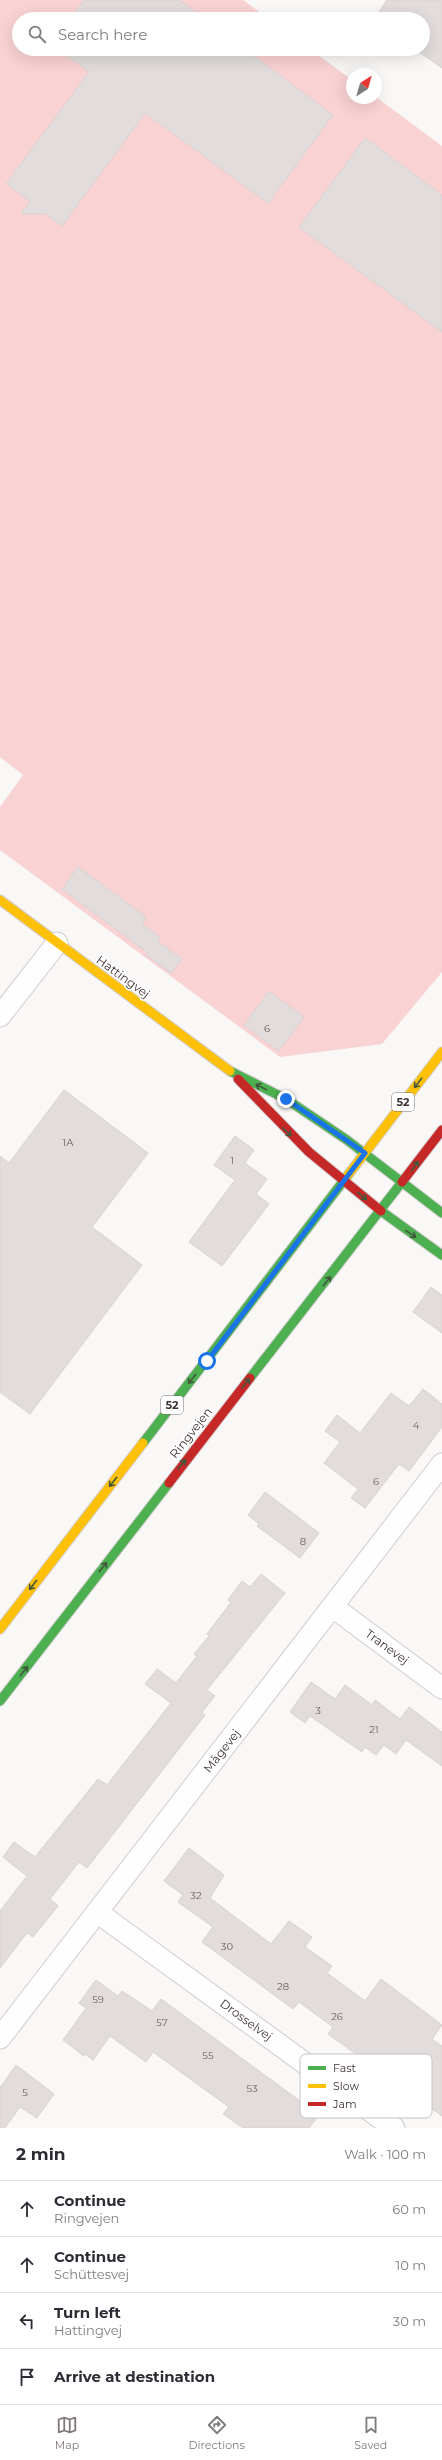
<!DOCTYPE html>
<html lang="en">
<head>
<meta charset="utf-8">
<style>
	:root { --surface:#fff; --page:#f7f7f7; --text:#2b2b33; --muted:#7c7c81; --line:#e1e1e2; --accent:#807878 }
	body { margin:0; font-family:Montserrat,sans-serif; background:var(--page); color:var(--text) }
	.compass { position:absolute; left:346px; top:68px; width:36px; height:36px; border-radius:50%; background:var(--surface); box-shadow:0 4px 16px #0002; rotate:37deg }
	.stop { position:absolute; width:12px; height:12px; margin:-9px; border:3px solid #1a73e8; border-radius:50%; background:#fff }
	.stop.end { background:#1a73e8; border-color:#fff; box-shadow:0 1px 4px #0008 }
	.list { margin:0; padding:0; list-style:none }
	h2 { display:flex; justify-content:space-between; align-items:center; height:52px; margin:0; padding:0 16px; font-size:17px }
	h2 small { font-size:13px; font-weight:400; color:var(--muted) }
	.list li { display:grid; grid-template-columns:26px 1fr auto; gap:12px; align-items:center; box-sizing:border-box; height:56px; padding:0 16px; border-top:1px solid var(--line) }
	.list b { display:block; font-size:15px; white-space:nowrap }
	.list p { margin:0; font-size:13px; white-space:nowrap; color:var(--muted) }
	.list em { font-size:13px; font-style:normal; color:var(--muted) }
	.icon { flex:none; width:22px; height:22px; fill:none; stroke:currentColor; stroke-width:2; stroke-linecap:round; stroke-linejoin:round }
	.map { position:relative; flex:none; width:442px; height:2128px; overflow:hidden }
	.search { position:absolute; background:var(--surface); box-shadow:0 4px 16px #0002; left:12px; right:12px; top:12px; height:44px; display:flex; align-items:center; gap:10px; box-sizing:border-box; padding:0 14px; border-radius:22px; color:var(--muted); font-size:15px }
	.sheet { height:276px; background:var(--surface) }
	nav { display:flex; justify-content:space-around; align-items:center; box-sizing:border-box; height:56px; border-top:1px solid var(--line); background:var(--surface); font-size:11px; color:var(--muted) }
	nav a { display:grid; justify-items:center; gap:2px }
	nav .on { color:var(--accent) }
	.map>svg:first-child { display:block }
	.green { fill:#f9d2d3 }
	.building { fill:#e2dcdc; stroke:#d8d2d2 }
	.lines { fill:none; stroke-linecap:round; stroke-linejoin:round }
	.street-casing { stroke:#d2cccc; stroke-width:23 }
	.fast-casing { stroke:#d2cccc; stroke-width:11 }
	.slow-casing { stroke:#d2cccc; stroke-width:11 }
	.jam-casing { stroke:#d2cccc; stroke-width:11 }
	.street { stroke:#fefefe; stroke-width:21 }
	.fast { stroke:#4caf50; stroke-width:9 }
	.slow { stroke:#ffc107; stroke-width:9 }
	.jam { stroke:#c62828; stroke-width:9 }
	.oneway { stroke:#42583c }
	.route { stroke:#1a73e8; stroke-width:5 }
	.labels { text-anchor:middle; stroke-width:3.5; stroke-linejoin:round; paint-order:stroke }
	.number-label { font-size:10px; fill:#6a6060 }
	.shield { fill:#fff; stroke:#787070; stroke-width:1 }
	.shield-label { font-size:11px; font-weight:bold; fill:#3e3333 }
	.street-label { font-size:12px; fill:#3e3333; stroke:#fff }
	.key { fill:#fff; stroke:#c5c2c2; stroke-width:1 }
	.key-label { font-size:11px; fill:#3e3333 }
</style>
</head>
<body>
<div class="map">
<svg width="442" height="2128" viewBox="0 0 442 2128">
	<rect width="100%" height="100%" fill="#faf7f7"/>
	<polygon class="green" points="0,0 243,0 269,19 19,19 19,49 310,49 352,80 352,98 376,97 442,146 442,972 382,1044 280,1057 0,850 0,807 23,775 0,757"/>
	<g class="building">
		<polygon points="84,0 179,0 205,19 70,19"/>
		<polygon points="387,0 442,0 442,68 415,49 423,49 423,19 374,19"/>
		<polygon points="58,49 245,49 333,115 268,203 145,113 62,226 46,214 21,214 30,201 6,184 89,72"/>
		<polygon points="365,138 442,195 442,332 299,227"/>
		<polygon points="78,867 146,917 142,924 160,937 157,941 182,959 171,973 146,955 148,953 62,889"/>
		<polygon points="269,991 304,1017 279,1051 244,1025"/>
		<polygon points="64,1090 148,1153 92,1227 142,1265 30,1414 0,1392 0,1156 9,1163"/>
		<polygon points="235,1136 254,1150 245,1163 267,1179 256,1194 269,1204 222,1266 189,1242 235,1180 214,1165"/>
		<polygon points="431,1287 442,1295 442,1333 413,1312"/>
		<polygon points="423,1389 442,1404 442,1427 409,1471 399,1464 365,1508 351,1498 358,1489 324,1463 340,1442 325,1431 337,1415 360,1433 391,1393 409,1406"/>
		<polygon points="265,1492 319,1533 300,1558 257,1526 259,1524 248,1515"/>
		<polygon points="261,1574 285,1593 207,1690 215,1696 202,1712 205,1715 87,1868 79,1862 50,1899 58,1906 33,1937 27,1933 0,1968 0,1911 27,1876 3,1857 14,1842 35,1857 98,1779 107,1785 171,1703 145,1684 157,1669 176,1683 197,1656 194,1654 209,1636 207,1634 231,1602 228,1600 242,1581 250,1587"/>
		<polygon points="311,1682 335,1699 345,1685 372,1705 375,1700 400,1719 409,1707 442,1732 442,1766 406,1740 396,1754 384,1745 376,1755 365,1747 362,1752 310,1716 305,1723 290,1712"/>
		<polygon points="189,1848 224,1875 210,1898 271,1944 289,1921 312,1937 305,1947 332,1966 327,1973 365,2001 381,1979 442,2025 432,2039 442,2046 442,2116 328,2034 333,2027 299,2002 293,2009 202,1942 213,1927 178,1902 183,1895 164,1881"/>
		<polygon points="96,1980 118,1996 122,1991 152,2011 161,1999 319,2115 309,2128 243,2128 223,2114 229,2107 153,2052 146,2062 110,2036 93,2060 85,2054 84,2056 63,2040 86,2008 79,2003"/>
		<polygon points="16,2065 54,2094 37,2118 20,2107 5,2128 0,2128 0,2088"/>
	</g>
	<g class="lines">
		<g class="street-casing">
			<g id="street">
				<polyline points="0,1016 57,943"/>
				<polyline points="333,1607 442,1688"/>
				<polyline points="97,1912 394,2128"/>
				<polyline points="0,2038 442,1464"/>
			</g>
		</g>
		<g class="fast-casing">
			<g id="fast">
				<polyline points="230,1071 286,1099 347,1140 442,1213"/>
				<polyline points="381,1211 442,1255"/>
				<polyline points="250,1378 402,1182"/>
				<polyline points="143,1443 348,1175"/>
				<polyline points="0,1701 169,1483"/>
			</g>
		</g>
		<g class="slow-casing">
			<g id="slow">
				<polyline points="0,900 230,1071"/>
				<polyline points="348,1175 442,1052"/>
				<polyline points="0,1629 143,1443"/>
			</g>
		</g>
		<g class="jam-casing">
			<g id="jam">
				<polyline points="238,1079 309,1152 381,1211"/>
				<polyline points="402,1182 442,1130"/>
				<polyline points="169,1483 250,1378"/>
			</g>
		</g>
		<use href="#street" class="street"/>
		<use href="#fast" class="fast"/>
		<use href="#slow" class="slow"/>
		<use href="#jam" class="jam"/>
	</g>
	<defs><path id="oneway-shaft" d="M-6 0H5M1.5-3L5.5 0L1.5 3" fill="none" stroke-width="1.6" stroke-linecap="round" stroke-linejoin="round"/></defs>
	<g class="oneway">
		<use href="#oneway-shaft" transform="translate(418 1083) rotate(128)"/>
		<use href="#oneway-shaft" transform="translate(261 1087) rotate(-154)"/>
		<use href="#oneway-shaft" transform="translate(287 1132) rotate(44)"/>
		<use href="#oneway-shaft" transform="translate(415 1166) rotate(-53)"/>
		<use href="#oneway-shaft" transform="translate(362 1196) rotate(39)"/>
		<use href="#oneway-shaft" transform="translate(411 1234) rotate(35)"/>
		<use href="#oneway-shaft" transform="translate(327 1281) rotate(-51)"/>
		<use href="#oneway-shaft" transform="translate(192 1379) rotate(128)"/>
		<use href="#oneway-shaft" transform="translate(246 1383) rotate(-51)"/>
		<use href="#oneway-shaft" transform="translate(182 1464) rotate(-52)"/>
		<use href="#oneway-shaft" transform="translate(113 1482) rotate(128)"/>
		<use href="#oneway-shaft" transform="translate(103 1567) rotate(-52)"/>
		<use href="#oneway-shaft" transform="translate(33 1585) rotate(128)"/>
		<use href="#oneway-shaft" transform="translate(24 1671) rotate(-52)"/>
	</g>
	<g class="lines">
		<polyline class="route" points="207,1361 365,1153 286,1099"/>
	</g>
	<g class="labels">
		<g class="number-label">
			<text x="267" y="1032">6</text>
			<text x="68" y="1146">1A</text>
			<text x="232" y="1164">1</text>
			<text x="416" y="1429">4</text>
			<text x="376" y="1485">6</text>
			<text x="303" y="1545">8</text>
			<text x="318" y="1714">3</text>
			<text x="374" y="1733">21</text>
			<text x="196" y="1899">32</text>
			<text x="227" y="1950">30</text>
			<text x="283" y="1990">28</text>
			<text x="98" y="2003">59</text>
			<text x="337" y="2020">26</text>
			<text x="162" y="2026">57</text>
			<text x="208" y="2059">55</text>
			<text x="252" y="2092">53</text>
			<text x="25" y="2096">5</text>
		</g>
		<g class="shield">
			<rect x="392" y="1093" width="22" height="18" rx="3"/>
			<rect x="161" y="1396" width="22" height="18" rx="3"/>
		</g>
		<g class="shield-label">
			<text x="403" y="1106">52</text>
			<text x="172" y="1409">52</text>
		</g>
		<g class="street-label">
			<text transform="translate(123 977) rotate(36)" y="4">Hattingvej</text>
			<text transform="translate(191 1433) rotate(-52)" y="4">Ringvejen</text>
			<text transform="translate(387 1647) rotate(36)" y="4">Tranevej</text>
			<text transform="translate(222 1751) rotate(-52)" y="4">Mågevej</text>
			<text transform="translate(246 2020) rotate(36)" y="4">Drosselvej</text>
		</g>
	</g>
	<rect x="300" y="2054" width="132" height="64" rx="6" class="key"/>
	<rect x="308" y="2066" width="18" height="4" fill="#4caf50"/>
	<rect x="308" y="2084" width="18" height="4" fill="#ffc107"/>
	<rect x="308" y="2102" width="18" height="4" fill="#c62828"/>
	<g class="key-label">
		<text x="333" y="2072">Fast</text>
		<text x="333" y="2090">Slow</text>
		<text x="333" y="2108">Jam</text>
	</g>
</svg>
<svg class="compass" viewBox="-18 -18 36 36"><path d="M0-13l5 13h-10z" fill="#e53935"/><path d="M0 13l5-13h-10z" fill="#7c7c81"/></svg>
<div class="stop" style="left:207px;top:1361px"></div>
<div class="stop end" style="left:286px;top:1099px"></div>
<div class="search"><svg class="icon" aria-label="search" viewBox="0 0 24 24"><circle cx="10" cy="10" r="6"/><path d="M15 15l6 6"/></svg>Search here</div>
</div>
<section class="sheet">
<h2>2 min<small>Walk · 100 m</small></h2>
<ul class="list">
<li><svg class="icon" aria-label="ahead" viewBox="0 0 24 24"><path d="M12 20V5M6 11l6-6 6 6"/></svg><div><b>Continue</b><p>Ringvejen</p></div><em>60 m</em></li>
<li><svg class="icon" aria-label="ahead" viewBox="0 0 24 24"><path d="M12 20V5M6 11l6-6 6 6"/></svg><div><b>Continue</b><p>Schüttesvej</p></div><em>10 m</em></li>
<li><svg class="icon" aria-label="left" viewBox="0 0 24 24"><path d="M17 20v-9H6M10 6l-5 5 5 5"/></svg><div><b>Turn left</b><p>Hattingvej</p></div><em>30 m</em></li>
<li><svg class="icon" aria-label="arrive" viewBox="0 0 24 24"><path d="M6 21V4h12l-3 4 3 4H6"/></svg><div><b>Arrive at destination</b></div></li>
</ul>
</section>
<nav>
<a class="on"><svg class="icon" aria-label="map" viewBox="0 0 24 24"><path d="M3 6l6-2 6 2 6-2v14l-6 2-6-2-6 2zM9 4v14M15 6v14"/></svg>Map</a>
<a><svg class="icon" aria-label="directions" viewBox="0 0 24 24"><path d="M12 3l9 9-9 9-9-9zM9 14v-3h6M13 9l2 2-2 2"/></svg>Directions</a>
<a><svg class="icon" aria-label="saved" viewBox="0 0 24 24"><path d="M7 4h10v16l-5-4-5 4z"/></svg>Saved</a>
</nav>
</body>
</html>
